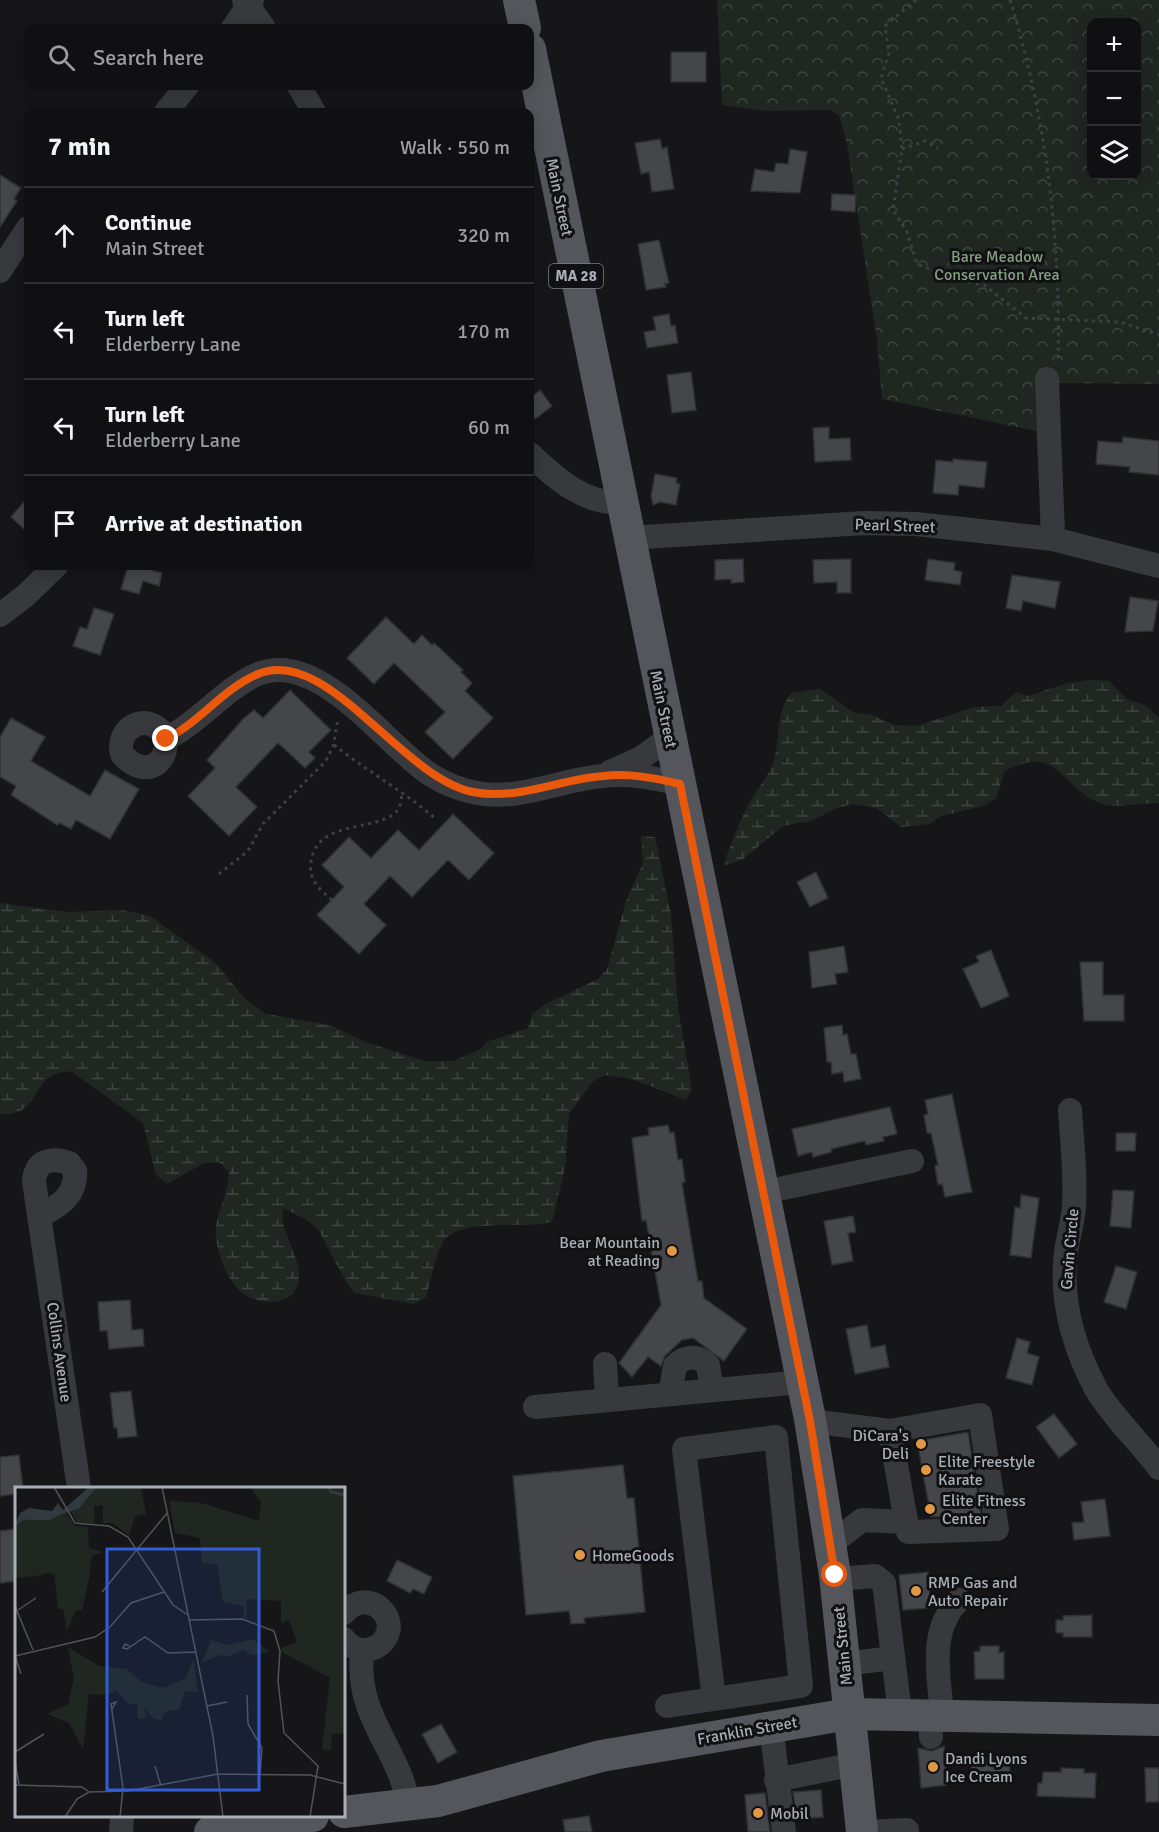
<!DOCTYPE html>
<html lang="en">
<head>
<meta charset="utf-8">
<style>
	:root { --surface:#101012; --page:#19191b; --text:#f1f3f6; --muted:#9c9d9f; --line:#303032 }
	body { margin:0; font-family:Signika,sans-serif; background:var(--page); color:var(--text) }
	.controls { position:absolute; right:18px; top:18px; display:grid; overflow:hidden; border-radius:12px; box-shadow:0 3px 15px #0003 }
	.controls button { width:54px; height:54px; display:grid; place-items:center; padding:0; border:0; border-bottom:2px solid var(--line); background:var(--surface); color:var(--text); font:30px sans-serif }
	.stop { position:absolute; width:18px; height:18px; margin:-14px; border:4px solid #ea580c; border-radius:50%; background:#fff }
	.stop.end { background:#ea580c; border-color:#fff; box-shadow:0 2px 6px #0008 }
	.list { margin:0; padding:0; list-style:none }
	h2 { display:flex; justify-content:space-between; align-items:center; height:78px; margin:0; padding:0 24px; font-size:26px }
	h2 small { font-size:20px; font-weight:400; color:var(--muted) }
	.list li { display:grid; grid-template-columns:39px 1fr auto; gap:18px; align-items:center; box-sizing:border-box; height:96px; padding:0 24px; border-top:2px solid var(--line) }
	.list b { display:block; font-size:22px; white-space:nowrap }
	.list p { margin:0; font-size:20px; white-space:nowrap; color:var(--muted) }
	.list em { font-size:20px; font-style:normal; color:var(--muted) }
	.icon { flex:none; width:33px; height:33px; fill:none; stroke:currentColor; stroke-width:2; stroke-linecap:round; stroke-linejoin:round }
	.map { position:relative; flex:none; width:1159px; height:1832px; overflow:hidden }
	.search { position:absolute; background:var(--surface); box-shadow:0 3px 15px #0003; left:24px; top:24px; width:510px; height:66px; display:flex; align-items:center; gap:15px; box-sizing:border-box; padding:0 21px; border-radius:12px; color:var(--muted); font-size:22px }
	.panel { position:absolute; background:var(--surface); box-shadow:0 3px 15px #0003; left:24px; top:108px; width:510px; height:462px; border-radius:12px }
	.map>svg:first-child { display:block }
	.forest { fill:url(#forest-crowns); fill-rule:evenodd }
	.wetland { fill:url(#wetland-marsh) }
	.building { fill:#45464a; stroke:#303133; stroke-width:1.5 }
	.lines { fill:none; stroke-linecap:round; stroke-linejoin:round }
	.path { stroke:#3d4043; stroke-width:3; stroke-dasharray:3 4.5; stroke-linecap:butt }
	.minor { stroke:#37393c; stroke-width:24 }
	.major { stroke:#54565b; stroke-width:32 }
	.route { stroke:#ea580c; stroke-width:8 }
	.poi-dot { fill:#e19845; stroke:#111113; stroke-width:2 }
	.labels { text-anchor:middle; stroke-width:6; stroke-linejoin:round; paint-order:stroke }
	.shield { fill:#111113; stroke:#7b8085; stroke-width:1.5 }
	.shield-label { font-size:15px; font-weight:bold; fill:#a9afb6 }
	.street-label { font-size:16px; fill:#a9afb6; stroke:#111113 }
	.park-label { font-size:16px; fill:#84a082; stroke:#111113 }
	.poi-label { font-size:16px; fill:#a9afb6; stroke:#111113; text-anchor:start }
	.inset-river { fill:none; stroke:#303a3f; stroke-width:3 }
	.inset-road { fill:none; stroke:#515357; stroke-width:1.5 }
	.view { fill:#325dd3; fill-opacity:0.15; stroke:#325dd3; stroke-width:3 }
	.inset-edge { fill:none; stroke:#a9afb6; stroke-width:3 }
</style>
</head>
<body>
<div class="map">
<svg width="1159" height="1832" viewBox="0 0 1159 1832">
	<defs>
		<pattern id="forest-crowns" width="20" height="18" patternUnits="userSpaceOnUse" patternTransform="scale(1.5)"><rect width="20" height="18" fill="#202721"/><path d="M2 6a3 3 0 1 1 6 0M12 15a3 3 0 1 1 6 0" fill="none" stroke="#3e443f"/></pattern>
		<pattern id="wetland-marsh" width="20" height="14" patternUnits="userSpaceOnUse" patternTransform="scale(1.5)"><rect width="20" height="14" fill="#202721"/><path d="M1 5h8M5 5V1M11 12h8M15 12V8" fill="none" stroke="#3e443f"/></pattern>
	</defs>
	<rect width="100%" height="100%" fill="#161618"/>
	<path class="forest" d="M 717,0 L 1159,0 L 1159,384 L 1058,383 L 1065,528 L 1042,523 L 1036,431 L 882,399 L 877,340 L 847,144 L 839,115 L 830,110 L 766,111 L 722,105 ZM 1092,22 L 1136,22 L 1136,176 L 1092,176 Z"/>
	<g class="wetland">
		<path d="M 1090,680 L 1109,681 L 1127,699 L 1147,706 L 1159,718 L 1159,803 C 1145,803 1115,808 1102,804 C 1061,790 1060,742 1005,771 L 996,798 L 984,806 L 941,816 L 930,824 L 901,827 L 876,808 L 852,804 L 837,808 L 811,821 L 783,826 L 742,860 L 723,866 C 730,847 737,827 746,809 C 754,792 768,779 774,760 C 781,736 775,714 791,693 L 820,689 L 853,712 L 872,715 L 895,725 L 917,726 L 974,707 L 1001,706 L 1016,692 L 1028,696 L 1067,683 Z"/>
		<path d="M 641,836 L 655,837 L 671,914 L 678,1007 L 692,1089 L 686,1100 L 632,1079 L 604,1075 L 592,1082 L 569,1114 L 565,1168 L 552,1222 C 526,1230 456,1216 442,1244 C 434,1260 431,1280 426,1297 L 414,1304 L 355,1293 L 346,1282 L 319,1231 L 309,1221 L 283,1208 C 278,1233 307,1263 297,1287 C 288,1308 252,1305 238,1289 C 226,1276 219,1256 216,1239 C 213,1216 229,1195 229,1172 L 219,1162 L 204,1163 L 167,1184 L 156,1175 L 143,1123 L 72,1072 C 28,1069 45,1118 0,1114 L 0,903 L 68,912 L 122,910 L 150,916 L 217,964 L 244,998 L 266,1014 L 330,1025 L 365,1042 L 425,1061 L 453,1061 L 479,1050 L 489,1041 L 528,1028 L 532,1014 L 545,1004 L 598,979 L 607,969 L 626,901 L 643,863 Z"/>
	</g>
	<g class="building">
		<rect x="671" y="52" width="35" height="30"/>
		<polygon points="660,139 662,149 667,147 674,189 652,192 649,172 641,174 635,143"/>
		<polygon points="790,149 807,152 800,193 751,191 755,169 774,172 776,163 788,164"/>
		<polygon points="0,175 21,188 14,199 17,201 0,227"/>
		<polygon points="832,194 856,195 855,212 831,210"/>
		<polygon points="659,240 669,283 665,284 666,287 646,290 638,244"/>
		<polygon points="669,314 671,326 675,325 678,343 647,348 644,332 656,330 653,317"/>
		<polygon points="691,372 696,410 672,413 667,375"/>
		<polygon points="540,390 552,406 535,419 530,411 530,398"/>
		<polygon points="829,427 829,439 850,438 851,460 815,462 813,428"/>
		<polygon points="1123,437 1159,441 1159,475 1129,472 1130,467 1096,464 1098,441 1122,443"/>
		<polygon points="953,459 987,462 984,488 959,485 958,495 933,493 936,460 953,462"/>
		<polygon points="655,474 677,478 676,483 680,484 676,505 660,502 653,505 651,496"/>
		<polygon points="28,497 28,533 11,517"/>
		<polygon points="743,559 744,582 731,583 731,579 715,580 715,560"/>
		<polygon points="851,559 851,593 837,593 837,582 814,583 813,560"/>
		<polygon points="928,559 955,563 954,570 962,572 960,585 925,580"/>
		<polygon points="128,566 153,566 151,570 162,573 159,586 143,581 139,594 121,589"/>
		<polygon points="1012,575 1060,582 1055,608 1023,601 1021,611 1006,608"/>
		<polygon points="1130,597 1158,601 1153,631 1125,632"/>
		<polygon points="94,608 114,614 100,655 73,646 80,627 87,629"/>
		<polygon points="386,617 414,644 422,635 432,645 434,643 463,670 461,672 472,683 465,691 493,718 453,759 425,732 445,712 394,663 374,684 347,658"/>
		<polygon points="290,690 331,730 309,752 315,758 305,768 278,743 236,787 257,807 229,836 188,796 215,768 207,760 243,719 254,710 263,718"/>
		<polygon points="11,718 45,737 31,761 90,796 105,770 139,789 110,839 76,820 71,829 59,823 57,825 11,795 16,786 0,777 0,737"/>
		<polygon points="453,814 494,853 469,880 448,860 412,897 390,876 364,904 386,925 359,954 317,915 344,887 322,865 349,837 371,858 398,830 419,850"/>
		<polygon points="816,872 828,898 810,907 797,882"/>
		<polygon points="844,946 848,972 835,974 837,984 812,988 809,952"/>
		<polygon points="991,950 1009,996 981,1008 963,969 979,962 976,956"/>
		<polygon points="1080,962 1103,962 1103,995 1124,995 1124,1021 1084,1021"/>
		<polygon points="842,1025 843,1035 847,1034 851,1054 856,1054 861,1079 844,1082 843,1072 832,1074 831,1062 827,1062 824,1028"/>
		<polygon points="952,1094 972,1192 945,1197 942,1184 938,1185 935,1166 938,1165 931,1133 927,1133 924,1115 928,1114 925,1100"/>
		<polygon points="890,1107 897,1134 883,1137 884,1141 866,1145 865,1141 831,1149 832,1152 813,1157 812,1152 798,1156 792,1129"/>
		<polygon points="668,1125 670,1133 674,1132 678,1160 682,1159 685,1182 682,1183 698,1281 702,1281 704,1298 747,1329 724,1361 693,1338 682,1340 665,1356 661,1366 648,1357 632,1377 619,1363 661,1305 646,1220 642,1221 632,1138 649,1135 648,1128"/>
		<polygon points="1116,1133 1136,1133 1135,1151 1116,1151"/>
		<polygon points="1113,1190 1134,1191 1131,1228 1110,1226"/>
		<polygon points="1021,1195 1039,1198 1031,1258 1010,1255 1015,1207 1020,1208"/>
		<polygon points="853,1216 856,1232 848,1233 853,1261 832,1265 824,1221"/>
		<polygon points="1116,1266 1137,1272 1126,1309 1104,1302"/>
		<polygon points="130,1300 132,1330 143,1329 144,1346 109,1349 107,1331 100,1331 98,1302"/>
		<polygon points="867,1325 871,1348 885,1345 889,1367 855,1374 846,1329"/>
		<polygon points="1017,1338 1030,1342 1027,1353 1039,1357 1032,1385 1006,1378"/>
		<polygon points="131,1391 137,1436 118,1438 117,1428 114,1428 110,1393"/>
		<polygon points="1054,1414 1077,1444 1059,1458 1036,1427"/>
		<polygon points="968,1432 981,1515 931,1517 917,1441"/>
		<polygon points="19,1455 23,1488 16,1488 16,1494 0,1496 0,1457"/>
		<polygon points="623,1465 627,1498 634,1498 645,1612 584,1618 585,1623 571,1624 569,1611 526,1615 513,1476"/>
		<polygon points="1105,1499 1110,1536 1074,1540 1072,1523 1084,1522 1081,1502"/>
		<polygon points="16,1529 16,1581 0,1583 0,1531"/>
		<polygon points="397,1560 432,1577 424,1594 413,1589 410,1593 387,1581"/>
		<polygon points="928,1572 931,1608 903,1610 899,1575"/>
		<polygon points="1092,1615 1092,1637 1063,1637 1063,1633 1056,1633 1056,1620 1063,1620 1063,1616"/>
		<polygon points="980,1646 999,1646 999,1653 1004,1652 1004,1679 975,1679 974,1652 980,1651"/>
		<polygon points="441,1724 457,1752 438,1763 422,1734"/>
		<polygon points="944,1746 947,1785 921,1788 918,1748 932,1751"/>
		<polygon points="989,1757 990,1761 1009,1760 1011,1784 972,1782 971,1759"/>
		<polygon points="1061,1768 1084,1769 1084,1773 1096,1773 1095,1798 1037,1796 1038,1783 1042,1783 1043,1772 1061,1772"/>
		<polygon points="1145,1768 1159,1768 1159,1802 1146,1802"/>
		<polygon points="821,1790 823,1817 797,1819 793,1792"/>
		<polygon points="765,1793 770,1832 748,1832 745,1795"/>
		<polygon points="589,1816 592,1832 565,1832 563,1820"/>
	</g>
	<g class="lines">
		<g class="path">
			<polyline points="916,0 885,26 889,53 881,78 899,120 902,149 893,210 907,232 917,264 954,279 984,285 1026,318 1120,322 1159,335"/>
			<path d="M 1010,0 C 1046,116 1061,241 1058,362"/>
			<polyline points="902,149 925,141 938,148"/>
			<path d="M 334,745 C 367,771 405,792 437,820"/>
			<polyline points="219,874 248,851 263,824 325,762 333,747 338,719"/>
			<path d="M 332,900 C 319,889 308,879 311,862 C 316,821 371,831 394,814 C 401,809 401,800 402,793"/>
		</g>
		<g class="minor">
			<polyline points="244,0 264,28"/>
			<polyline points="233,28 252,0"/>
			<polyline points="299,86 314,112"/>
			<polyline points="166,112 187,86"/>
			<polyline points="0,271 28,228"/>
			<polyline points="1047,379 1053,539"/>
			<path d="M 530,454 C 556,479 583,503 621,503"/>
			<polyline points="628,538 864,523 916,524 1053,539 1159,566"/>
			<polyline points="0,615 25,596 56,566"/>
			<path d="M 166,739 C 153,710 115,724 122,754 C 140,776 167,770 166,739 C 200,722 226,687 258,674 C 319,649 385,745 431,775 C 445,784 461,790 477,793 C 520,801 562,779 603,776 C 630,773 655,778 680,784"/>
			<polyline points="610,772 641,758 670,737"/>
			<path d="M 1070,1110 C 1072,1142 1076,1174 1074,1206 C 1073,1222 1068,1237 1066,1252 C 1060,1300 1073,1346 1096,1389 C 1113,1418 1139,1441 1159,1468"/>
			<polyline points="764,1192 912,1161"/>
			<path d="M 40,1216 C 59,1206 77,1195 75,1171 L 69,1163 C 51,1157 36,1160 34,1181 L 79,1488"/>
			<polyline points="605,1364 607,1400"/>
			<path d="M 670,1394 L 675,1366 C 685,1355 698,1355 708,1365 L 712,1390"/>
			<polyline points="535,1407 802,1382"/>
			<polyline points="810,1421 890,1431 908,1532 997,1529 980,1415 890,1431"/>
			<polyline points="831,1544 862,1520 906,1522"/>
			<polyline points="836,1579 875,1576 884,1583 900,1713"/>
			<path d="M 344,1613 C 360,1593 388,1603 389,1628 C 385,1651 358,1658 344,1639"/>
			<path d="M 362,1651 C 355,1719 399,1746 409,1807"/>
			<polyline points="844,1664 893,1658"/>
			<polyline points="667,1706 801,1686 776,1437 684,1449 714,1699"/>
			<polyline points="930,1713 931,1737"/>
			<path d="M 942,1714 C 939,1676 928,1630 959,1600"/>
			<polyline points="771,1725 784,1832"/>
			<polyline points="776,1780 855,1764"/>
			<polyline points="121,1832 122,1816"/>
			<polyline points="864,1832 907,1830"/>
		</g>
		<g class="major">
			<polyline points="519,0 525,28"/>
			<polyline points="530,49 810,1419 835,1575 862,1832"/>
			<polyline points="344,1812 438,1801 601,1756 849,1714 1159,1720"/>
			<polyline points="210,1832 313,1816"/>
		</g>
	</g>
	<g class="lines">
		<path class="route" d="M 166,739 C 200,722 224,688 258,674 C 327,645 400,777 473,792 C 517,801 560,779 603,776 C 629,773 655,778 680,784 L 810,1421 L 835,1575"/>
	</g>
	<g class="poi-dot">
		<circle cx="672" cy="1251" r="6"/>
		<circle cx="921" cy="1444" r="6"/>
		<circle cx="926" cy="1470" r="6"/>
		<circle cx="930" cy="1509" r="6"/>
		<circle cx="580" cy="1555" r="6"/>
		<circle cx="916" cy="1591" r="6"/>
		<circle cx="933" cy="1767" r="6"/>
		<circle cx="758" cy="1813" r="6"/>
	</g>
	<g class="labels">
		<rect class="shield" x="549" y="264" width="54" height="24" rx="4.5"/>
		<g class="shield-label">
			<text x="576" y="281">MA 28</text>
		</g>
		<g class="street-label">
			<text transform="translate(560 197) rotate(78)" y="6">Main Street</text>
			<text transform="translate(895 525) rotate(2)" y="6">Pearl Street</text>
			<text transform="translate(664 709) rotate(78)" y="6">Main Street</text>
			<text transform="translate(1069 1249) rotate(-85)" y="6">Gavin Circle</text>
			<text transform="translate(60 1352) rotate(82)" y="6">Collins Avenue</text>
			<text transform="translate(842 1646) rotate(-96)" y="6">Main Street</text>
			<text transform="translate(747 1730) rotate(-10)" y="6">Franklin Street</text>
		</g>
		<g class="park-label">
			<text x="997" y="262">Bare Meadow<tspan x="997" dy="18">Conservation Area</tspan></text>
		</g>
		<g class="poi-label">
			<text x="660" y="1248" text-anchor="end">Bear Mountain<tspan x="660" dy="18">at Reading</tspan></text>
			<text x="909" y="1441" text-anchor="end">DiCara's<tspan x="909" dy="18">Deli</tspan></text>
			<text x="938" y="1467">Elite Freestyle<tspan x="938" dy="18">Karate</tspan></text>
			<text x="942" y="1506">Elite Fitness<tspan x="942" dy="18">Center</tspan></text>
			<text x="592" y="1561">HomeGoods</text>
			<text x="928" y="1588">RMP Gas and<tspan x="928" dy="18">Auto Repair</tspan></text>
			<text x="945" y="1764">Dandi Lyons<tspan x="945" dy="18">Ice Cream</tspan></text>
			<text x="770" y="1819">Mobil</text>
		</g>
	</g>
	<g transform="translate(15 1487)">
		<rect width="330" height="330" fill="#161618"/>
		<path d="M 80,0 L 126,0 L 131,27 L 120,29 L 114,48 L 97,36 L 88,36 L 88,18 L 79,19 L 80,36 L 62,35 L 54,21 L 64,21 ZM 235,0 L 330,0 L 330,246 L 317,247 L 316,263 L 307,262 L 315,191 L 267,165 L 266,161 L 282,155 L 274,133 L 266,136 L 266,114 L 231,112 L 232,132 L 229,131 L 228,119 L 208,115 L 202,77 L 187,76 L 185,51 L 160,46 L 154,14 L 186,16 L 244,34 L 246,15 ZM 49,24 L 60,39 L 73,40 L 75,87 L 67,123 L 43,122 L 39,84 L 18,90 L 0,88 L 0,37 Z" fill="#202721"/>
		<path d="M 47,25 L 52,54 L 88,65 L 77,69 L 67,111 L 52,143 L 53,152 L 43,90 L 26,81 L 9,91 L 0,90 L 0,37 L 9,31 L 26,33 ZM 238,152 L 255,165 L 237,168 L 228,162 L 214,170 L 204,168 L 187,176 L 196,153 L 212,158 ZM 53,160 L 84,179 L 112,182 L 127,195 L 148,201 L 171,191 L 178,172 L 183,205 L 170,204 L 164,223 L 151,224 L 146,233 L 139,232 L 129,221 L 131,231 L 123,232 L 122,216 L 114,218 L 101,203 L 93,208 L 74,207 L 68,262 L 54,236 L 32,227 L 53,218 L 59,191 Z" fill="#202721"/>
		<path d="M 74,0 L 80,0 L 64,21 L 34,32 L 9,31 L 0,37 L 5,26 L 14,21 L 37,24 L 43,16 L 48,23 Z" fill="#303a3f"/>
		<path class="inset-river" d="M 314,0 L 316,5 L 330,8M 62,21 L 80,0M 0,37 L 9,31 L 34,32 L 54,21"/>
		<path class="inset-road" d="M 39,0 L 60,36 L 94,39 L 113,50 L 158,118 L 173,128M 147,0 L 198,249 L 208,330M 87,105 L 153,25M 0,119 L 18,163M 3,123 L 21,111M 174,133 L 227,132 L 259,144 L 265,164 L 263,194 L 269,246 L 303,279 L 295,330M 114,159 L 110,157 L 108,161 L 112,162 L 130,150 L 153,166 L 181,165M 6,187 L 0,169 L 80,150 L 95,140 L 116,116 L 149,105M 232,208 L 233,237 L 247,261 L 245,288M 192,219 L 212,215M 97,222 L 101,215 L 96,217 L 108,301 L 105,330M 0,265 L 29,247M 0,275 L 4,297M 140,279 L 146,299M 0,298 L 67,300 L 74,305M 50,330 L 62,312 L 74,305 L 113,304 L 203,287 L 295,288 L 330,297"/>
		<path class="view" d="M 92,62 L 244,62 L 244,303 L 92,303 Z"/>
		<rect width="330" height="330" class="inset-edge"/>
	</g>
</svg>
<div class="controls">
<button>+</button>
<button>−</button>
<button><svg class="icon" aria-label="layers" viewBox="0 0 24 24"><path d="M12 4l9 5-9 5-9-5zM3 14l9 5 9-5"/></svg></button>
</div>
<div class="stop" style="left:835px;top:1575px"></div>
<div class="stop end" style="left:166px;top:739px"></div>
<div class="search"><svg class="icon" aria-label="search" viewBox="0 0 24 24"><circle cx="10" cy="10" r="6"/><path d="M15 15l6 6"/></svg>Search here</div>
<section class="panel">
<h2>7 min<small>Walk · 550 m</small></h2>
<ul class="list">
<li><svg class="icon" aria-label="ahead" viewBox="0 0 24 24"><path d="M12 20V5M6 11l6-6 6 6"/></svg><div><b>Continue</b><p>Main Street</p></div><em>320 m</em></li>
<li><svg class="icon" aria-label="left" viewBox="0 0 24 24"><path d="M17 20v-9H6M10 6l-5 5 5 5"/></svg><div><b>Turn left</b><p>Elderberry Lane</p></div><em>170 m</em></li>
<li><svg class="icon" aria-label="left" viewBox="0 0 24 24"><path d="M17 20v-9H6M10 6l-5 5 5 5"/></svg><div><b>Turn left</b><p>Elderberry Lane</p></div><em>60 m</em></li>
<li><svg class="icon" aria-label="arrive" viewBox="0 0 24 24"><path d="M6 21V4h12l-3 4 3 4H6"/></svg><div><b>Arrive at destination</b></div></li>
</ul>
</section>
</div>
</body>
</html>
